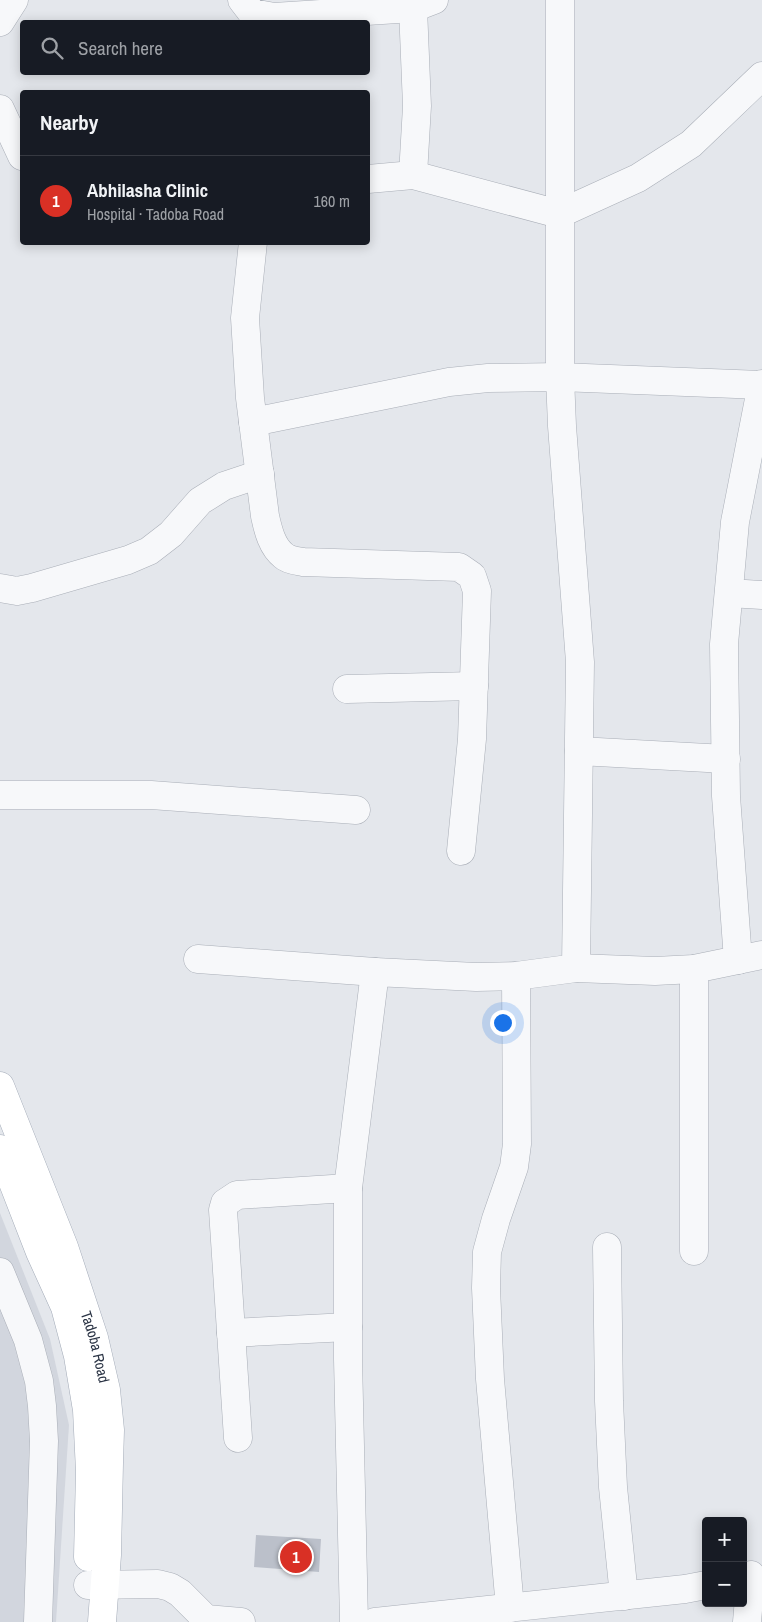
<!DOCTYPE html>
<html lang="en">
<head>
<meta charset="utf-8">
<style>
	:root { --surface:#171b24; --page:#20242c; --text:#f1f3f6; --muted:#9ea1a6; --line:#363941; --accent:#d93025 }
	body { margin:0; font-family:"Archivo Narrow",sans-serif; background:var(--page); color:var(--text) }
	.controls { position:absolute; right:15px; bottom:15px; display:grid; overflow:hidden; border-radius:5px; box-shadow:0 2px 12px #0003 }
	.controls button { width:45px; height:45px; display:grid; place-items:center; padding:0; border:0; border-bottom:1px solid var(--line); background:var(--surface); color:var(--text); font:25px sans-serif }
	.you { position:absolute; left:502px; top:1022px; width:18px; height:18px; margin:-12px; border:4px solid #fff; border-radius:50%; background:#1a73e8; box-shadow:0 0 0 8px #1a73e833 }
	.badge { display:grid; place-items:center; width:32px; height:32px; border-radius:50%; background:var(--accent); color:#fff; font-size:16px; font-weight:700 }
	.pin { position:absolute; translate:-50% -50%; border:2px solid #fff; box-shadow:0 1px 5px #0006 }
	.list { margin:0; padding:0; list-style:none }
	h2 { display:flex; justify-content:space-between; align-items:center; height:65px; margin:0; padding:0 20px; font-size:21px }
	h2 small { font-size:16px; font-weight:400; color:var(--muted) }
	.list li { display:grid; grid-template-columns:32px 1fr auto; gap:15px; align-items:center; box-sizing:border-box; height:90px; padding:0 20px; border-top:1px solid var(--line) }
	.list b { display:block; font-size:19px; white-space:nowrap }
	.list p { margin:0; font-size:16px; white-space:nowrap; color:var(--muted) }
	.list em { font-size:16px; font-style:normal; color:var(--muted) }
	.icon { flex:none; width:28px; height:28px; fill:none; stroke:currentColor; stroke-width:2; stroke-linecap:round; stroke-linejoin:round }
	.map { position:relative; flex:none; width:762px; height:1622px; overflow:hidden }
	.search { position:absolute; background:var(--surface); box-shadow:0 2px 12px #0003; left:20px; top:20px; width:350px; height:55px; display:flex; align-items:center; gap:12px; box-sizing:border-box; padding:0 18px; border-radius:5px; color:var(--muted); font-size:19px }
	.panel { position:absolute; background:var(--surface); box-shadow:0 2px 12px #0003; left:20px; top:90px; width:350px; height:155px; border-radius:5px }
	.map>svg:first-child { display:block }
	.built { fill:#d2d6de }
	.building { fill:#bbc0ca }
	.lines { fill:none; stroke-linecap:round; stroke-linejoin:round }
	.minor-casing { stroke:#a9aeb7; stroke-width:29 }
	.major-casing { stroke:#a3abb8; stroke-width:29 }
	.minor { stroke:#f7f8fa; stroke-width:28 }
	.major { stroke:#fff; stroke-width:28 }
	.labels { text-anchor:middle; stroke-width:4; stroke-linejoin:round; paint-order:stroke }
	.street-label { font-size:15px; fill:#2b3445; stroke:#f4f6f9 }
</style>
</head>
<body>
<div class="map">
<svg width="762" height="1622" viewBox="0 0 762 1622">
	<rect width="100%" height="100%" fill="#e4e7ec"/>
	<polygon class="built" points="0,1213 50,1339 69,1425 56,1622 0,1622"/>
	<polygon class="building" points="256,1535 321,1539 319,1572 254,1567"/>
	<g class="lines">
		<g class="minor-casing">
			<g id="minor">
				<polyline points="242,0 252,13 274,17 413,8 434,0"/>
				<polyline points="0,22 14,0"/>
				<polyline points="0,109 22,156"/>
				<polyline points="413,175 417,106 413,8"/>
				<polyline points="368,179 413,175 559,214 638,178 691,144 762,76"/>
				<path d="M 253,242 L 245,318 L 250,398 L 265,516 C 268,530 272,547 284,556 C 288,560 298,561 303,562 L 459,567 L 472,576 L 477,591 L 472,739 L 461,851"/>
				<polyline points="253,422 449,382 488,378 560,377 761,385"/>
				<polyline points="0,588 17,591 32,588 128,560 149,551 171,534 200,501 224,486 260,474"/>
				<polyline points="729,593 762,595"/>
				<polyline points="347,689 474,686"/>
				<polyline points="579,751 726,759"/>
				<polyline points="0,795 151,795 356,810"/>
				<polyline points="198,959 375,972"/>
				<polyline points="738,960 726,796 724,644 735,522 762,384"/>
				<polyline points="576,968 655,971 694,969 762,955"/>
				<polyline points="694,969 694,1251"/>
				<polyline points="607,1247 609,1401 613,1487 624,1596"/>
				<polyline points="0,1272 28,1340 39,1381 42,1406 44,1441 38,1622"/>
				<polyline points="231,1333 348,1327"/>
				<polyline points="238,1438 223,1210 225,1203 237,1195 348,1188"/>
				<polyline points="88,1585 158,1584 170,1587 180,1593 206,1619 241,1622"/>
				<polyline points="510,1608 490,1379 486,1288 487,1252 496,1219 514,1167 517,1144 516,976"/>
				<polyline points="354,1622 348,1359 348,1188 375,972 476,977 516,976 576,968 580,662 562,426 560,377 560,0"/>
				<polyline points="375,1622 685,1589 706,1585"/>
				<polyline points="747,1622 751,1575"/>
			</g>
		</g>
		<g class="major-casing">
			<g id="major">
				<path id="s1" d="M 0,1086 L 64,1247 L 94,1338 L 106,1390 L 110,1430 L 109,1463 L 107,1555 L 102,1622"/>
				<polyline points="0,1149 40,1252 65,1307 78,1356 87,1410 90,1471 88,1557"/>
			</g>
		</g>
		<use href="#minor" class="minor"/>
		<use href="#major" class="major"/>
	</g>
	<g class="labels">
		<g class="street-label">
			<text dy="5" stroke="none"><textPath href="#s1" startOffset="278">Tadoba Road</textPath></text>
		</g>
	</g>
</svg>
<div class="controls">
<button>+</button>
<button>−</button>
</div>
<div class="you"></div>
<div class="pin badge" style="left:296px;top:1557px">1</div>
<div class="search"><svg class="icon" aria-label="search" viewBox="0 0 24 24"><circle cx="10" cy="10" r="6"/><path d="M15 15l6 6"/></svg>Search here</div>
<section class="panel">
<h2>Nearby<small></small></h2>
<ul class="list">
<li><span class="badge">1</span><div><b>Abhilasha Clinic</b><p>Hospital · Tadoba Road</p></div><em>160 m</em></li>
</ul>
</section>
</div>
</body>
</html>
